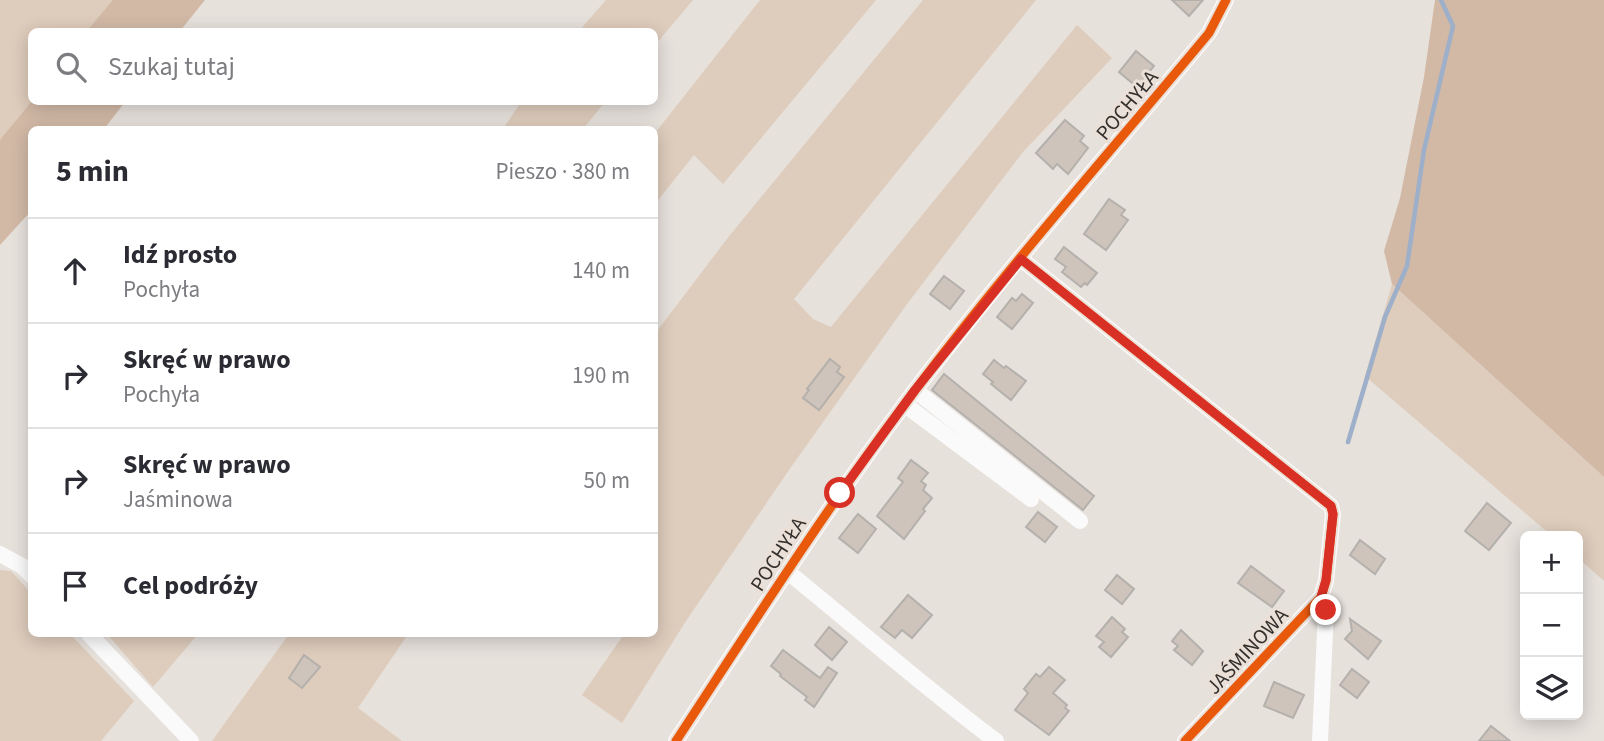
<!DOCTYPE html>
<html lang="pl">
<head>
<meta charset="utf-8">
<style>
	:root { --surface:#fff; --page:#f2f2f3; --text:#2b2b33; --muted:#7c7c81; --line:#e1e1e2 }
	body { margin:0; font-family:"Source Sans 3",sans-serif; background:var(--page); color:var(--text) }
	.controls { position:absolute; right:21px; bottom:21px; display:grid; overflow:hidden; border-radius:10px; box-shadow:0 4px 18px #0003 }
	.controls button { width:63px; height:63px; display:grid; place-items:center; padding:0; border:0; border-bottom:2px solid var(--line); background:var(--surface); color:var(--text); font:35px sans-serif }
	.stop { position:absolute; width:21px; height:21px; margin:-16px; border:5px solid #d93025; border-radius:50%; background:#fff }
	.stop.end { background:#d93025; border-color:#fff; box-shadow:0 2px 7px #0008 }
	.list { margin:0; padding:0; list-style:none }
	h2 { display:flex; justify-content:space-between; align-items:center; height:91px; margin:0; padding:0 28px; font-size:30px }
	h2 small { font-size:23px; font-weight:400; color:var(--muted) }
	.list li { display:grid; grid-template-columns:46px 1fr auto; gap:21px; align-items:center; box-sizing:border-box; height:105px; padding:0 28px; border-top:2px solid var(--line) }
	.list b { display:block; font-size:26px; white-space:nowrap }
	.list p { margin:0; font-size:23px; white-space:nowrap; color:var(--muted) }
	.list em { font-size:23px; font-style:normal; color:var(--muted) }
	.icon { flex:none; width:38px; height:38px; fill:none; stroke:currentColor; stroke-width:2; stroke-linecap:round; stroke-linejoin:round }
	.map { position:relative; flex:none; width:1604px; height:741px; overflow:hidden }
	.search { position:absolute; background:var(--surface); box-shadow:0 4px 18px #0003; left:28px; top:28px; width:630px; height:77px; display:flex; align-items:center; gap:18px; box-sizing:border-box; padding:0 24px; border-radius:10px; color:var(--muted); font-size:26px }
	.panel { position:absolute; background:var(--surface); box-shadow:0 4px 18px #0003; left:28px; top:126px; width:630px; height:511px; border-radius:10px }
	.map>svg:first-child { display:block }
	.green { fill:#deccbc }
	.forest { fill:#d2b9a6 }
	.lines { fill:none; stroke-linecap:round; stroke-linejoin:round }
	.stream { stroke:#9eafc9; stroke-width:4.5 }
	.building { fill:#cec4bb; stroke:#b4b0ac; stroke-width:2 }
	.minor { stroke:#fbfafa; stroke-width:16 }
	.cycleway-casing { stroke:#ebe0d8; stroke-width:13 }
	.cycleway { stroke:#e8590c; stroke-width:9 }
	.route { stroke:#d93025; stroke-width:9 }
	.labels { text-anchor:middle; stroke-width:6; stroke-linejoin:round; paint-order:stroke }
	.street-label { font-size:21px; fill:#34302d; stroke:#ebe0d8 }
</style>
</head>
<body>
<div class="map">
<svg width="1604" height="741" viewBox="0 0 1604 741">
	<rect width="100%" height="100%" fill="#e7e1dc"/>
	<g class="green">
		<polygon points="0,0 204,0 179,31 32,32 32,130 0,245"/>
		<polygon points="606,0 693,0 655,45 654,32 579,31"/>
		<polygon points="760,0 876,0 723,184 694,155 655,204 655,133"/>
		<polygon points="923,0 1036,0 794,299 813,319 831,327 1077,25 1112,58 1023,152 907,304 789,470 686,621 622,723 582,695 624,634 654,634 654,335 730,235"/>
		<polygon points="521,102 605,102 583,129 503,129"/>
		<polygon points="1392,284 1604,477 1604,581 1578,558 1578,536 1552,536 1365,376"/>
		<polygon points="0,570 11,571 31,593 32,634 70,634 134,701 101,741 0,741"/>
		<polygon points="107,634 198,634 153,687"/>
		<polygon points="289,634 408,634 358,708 402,741 212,741"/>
	</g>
	<g class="forest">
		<polygon points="113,0 205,0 180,31 87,31"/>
		<polygon points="1435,0 1604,0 1604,477 1392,284 1384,251 1400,198 1424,77"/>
		<polygon points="32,101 125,102 104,129 32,130 31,211 0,245 0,140"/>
	</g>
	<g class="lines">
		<polyline class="stream" points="1348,442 1385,317 1407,266 1424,150 1453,26 1441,0"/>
	</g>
	<g class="building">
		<polygon points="1172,0 1203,0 1189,16"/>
		<polygon points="1136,51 1154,66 1137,87 1119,72"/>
		<polygon points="1065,120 1084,136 1080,141 1088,148 1068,174 1057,164 1053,169 1036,153"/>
		<polygon points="1109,199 1125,210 1121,215 1128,220 1106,250 1084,234"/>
		<polygon points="1064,247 1097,273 1087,285 1085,283 1081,287 1062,272 1066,267 1055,259"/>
		<polygon points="944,276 964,291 950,309 930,294"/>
		<polygon points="1022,294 1033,303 1012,329 997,317 1012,298 1016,301"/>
		<polygon points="830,359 840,367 837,372 844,377 819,410 803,398 809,390 807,389"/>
		<polygon points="994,360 1004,368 1006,366 1026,381 1011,400 991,384 993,382 983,374"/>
		<polygon points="944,374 1094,496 1083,510 932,390"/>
		<polygon points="911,460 928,473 921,481 926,485 923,490 932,498 923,509 925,511 904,539 877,516 903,482 898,478"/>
		<polygon points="1487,503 1511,523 1489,550 1465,531"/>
		<polygon points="1038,512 1057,527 1045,542 1026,527"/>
		<polygon points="858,514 876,529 858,553 839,538"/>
		<polygon points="1360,540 1385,559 1375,574 1350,555"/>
		<polygon points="1251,566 1284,591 1272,607 1238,583"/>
		<polygon points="1117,575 1134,589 1122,604 1105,590"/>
		<polygon points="908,595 932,615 912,638 902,630 895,638 881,627"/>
		<polygon points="1112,617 1125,629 1122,632 1128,637 1111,657 1099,647 1104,642 1096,636"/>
		<polygon points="1350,619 1381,641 1368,659 1345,639 1352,631"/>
		<polygon points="829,627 847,642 832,660 815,645"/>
		<polygon points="1181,630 1203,651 1192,665 1174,650 1178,646 1172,641"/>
		<polygon points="783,650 820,678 828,667 837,673 814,707 805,700 807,697 780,676 781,674 771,666"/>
		<polygon points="304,655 320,667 302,688 289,678"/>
		<polygon points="1049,667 1065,680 1053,693 1067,705 1065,708 1069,711 1049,735 1015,710 1028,693 1024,689 1036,674 1040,677"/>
		<polygon points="1352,669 1369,682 1357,698 1340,685"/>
		<polygon points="1274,682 1304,695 1293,718 1264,706"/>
		<polygon points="1491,726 1510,741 1479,741"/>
	</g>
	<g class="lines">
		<g class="minor">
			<polyline points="1021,259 1331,506 1333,514 1326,581 1321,597 1185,741"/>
			<polyline points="915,390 1080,521"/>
			<polyline points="904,404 1031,499"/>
			<polyline points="0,554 22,566 32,576"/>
			<path d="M 788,572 C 857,628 924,687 996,741"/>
			<polyline points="89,634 191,741"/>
			<path d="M 676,741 C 750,628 823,513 904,405 C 1000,276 1107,156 1209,33 L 1226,0"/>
			<polyline points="1320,741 1326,610 1321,597"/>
		</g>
		<g class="cycleway-casing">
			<g id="cycleway">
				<polyline points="1021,259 1331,506 1333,514 1326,581 1321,597 1185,741"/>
				<path d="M 676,741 C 750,628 823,513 904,405 C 1000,276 1107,156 1209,33 L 1226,0"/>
			</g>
		</g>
		<use href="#cycleway" class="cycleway"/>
	</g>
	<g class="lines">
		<polyline class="route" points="840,493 915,390 1021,259 1331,506 1333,514 1326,580 1321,597 1326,610"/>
	</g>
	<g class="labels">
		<g class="street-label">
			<text transform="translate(1127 105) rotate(-50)" y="7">POCHYŁA</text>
			<text transform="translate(778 554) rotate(-57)" y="7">POCHYŁA</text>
			<text transform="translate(1247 651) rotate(-47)" y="7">JAŚMINOWA</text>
		</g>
	</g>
</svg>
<div class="controls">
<button>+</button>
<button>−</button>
<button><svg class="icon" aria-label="layers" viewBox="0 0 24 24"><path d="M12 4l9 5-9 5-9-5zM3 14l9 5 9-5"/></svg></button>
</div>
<div class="stop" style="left:840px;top:493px"></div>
<div class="stop end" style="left:1326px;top:610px"></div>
<div class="search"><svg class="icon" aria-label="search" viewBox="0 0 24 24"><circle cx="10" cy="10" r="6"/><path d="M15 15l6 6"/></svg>Szukaj tutaj</div>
<section class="panel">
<h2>5 min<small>Pieszo · 380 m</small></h2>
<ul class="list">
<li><svg class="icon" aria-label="ahead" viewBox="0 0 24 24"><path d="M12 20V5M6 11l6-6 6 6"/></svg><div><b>Idź prosto</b><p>Pochyła</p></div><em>140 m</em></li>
<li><svg class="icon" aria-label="right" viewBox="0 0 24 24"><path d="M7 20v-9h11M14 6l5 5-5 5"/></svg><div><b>Skręć w prawo</b><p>Pochyła</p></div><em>190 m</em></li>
<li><svg class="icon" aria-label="right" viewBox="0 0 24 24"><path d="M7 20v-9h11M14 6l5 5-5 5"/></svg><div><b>Skręć w prawo</b><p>Jaśminowa</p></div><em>50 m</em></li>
<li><svg class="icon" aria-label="arrive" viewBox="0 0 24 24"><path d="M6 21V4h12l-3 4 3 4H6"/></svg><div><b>Cel podróży</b></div></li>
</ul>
</section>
</div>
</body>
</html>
